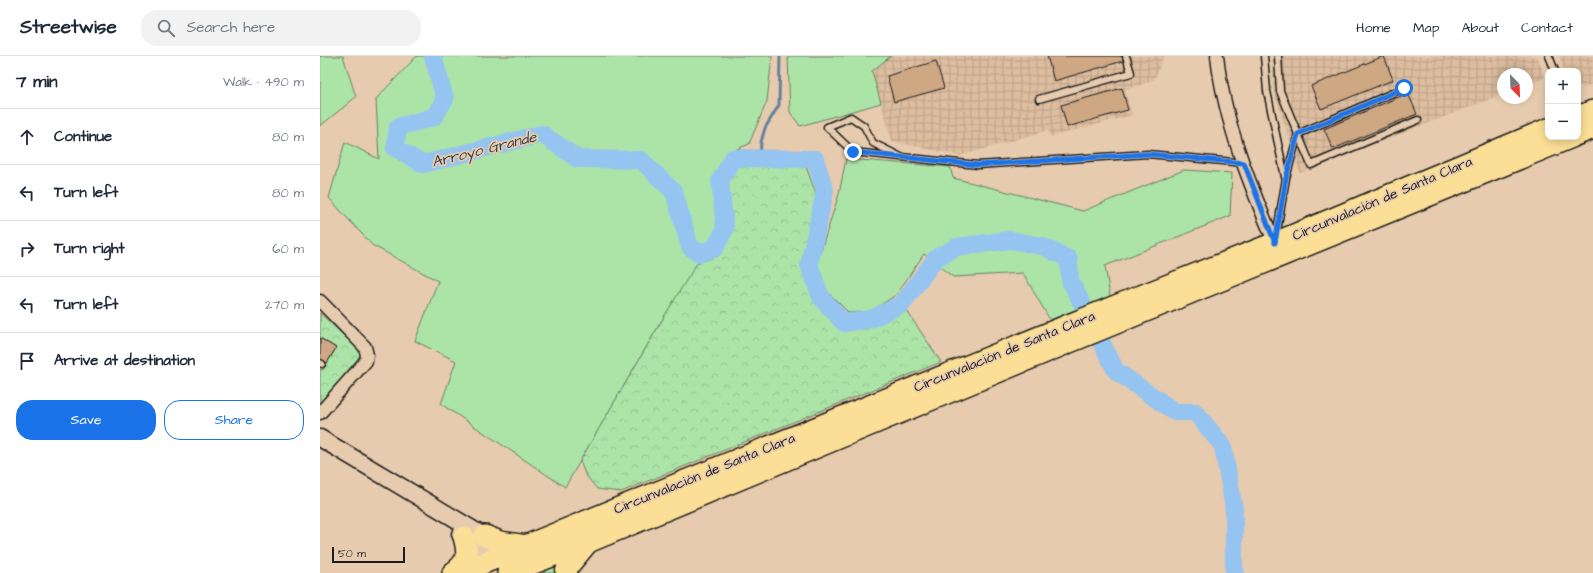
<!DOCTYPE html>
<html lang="en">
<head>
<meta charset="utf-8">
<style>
	:root { --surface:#fff; --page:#f2f2f3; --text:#1f2937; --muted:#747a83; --line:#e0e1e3; --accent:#1a73e8 }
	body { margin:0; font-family:"Architects Daughter",sans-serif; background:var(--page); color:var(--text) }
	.controls { position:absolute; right:12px; top:12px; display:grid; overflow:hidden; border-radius:8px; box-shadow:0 2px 10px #0003 }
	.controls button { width:36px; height:36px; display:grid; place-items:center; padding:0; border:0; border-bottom:1px solid var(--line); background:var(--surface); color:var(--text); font:20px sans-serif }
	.compass { position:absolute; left:1177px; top:12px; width:36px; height:36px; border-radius:50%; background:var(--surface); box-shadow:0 2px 10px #0003; rotate:157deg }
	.scale { position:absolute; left:12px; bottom:10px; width:73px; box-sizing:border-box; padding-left:4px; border:2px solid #1c1c1c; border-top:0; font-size:11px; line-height:14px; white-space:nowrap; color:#1c1c1c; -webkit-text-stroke:3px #e7cbae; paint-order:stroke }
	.stop { position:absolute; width:12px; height:12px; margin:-9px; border:3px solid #1a73e8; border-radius:50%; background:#fff }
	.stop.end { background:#1a73e8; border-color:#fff; box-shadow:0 1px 4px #0008 }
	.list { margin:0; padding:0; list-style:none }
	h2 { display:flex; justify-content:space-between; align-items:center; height:52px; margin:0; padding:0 16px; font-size:17px }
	h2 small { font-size:13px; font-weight:400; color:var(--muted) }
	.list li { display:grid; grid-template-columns:26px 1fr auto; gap:12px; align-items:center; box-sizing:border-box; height:56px; padding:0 16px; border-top:1px solid var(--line) }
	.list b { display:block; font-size:15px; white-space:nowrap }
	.list em { font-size:13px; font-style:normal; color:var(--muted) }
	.actions { display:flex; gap:8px; padding:12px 16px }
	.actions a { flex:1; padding:9px 0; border:1px solid var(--accent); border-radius:16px; text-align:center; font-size:14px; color:var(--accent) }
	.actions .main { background:var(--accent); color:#fff }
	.icon { flex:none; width:22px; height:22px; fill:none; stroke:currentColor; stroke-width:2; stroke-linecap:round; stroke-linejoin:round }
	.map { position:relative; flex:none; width:1273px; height:517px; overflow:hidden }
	header { display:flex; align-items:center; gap:24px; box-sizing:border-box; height:56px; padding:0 20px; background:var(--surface); border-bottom:1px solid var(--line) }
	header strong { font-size:19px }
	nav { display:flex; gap:22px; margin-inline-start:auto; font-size:14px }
	.search { width:280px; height:36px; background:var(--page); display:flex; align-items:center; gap:10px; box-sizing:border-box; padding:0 14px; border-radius:16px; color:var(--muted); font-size:15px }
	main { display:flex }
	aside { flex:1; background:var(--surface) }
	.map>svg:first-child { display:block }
	.industrial { fill:url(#industrial-grid) }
	.green { fill:#ace4a8; stroke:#648062 }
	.forest { fill:url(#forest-crowns); stroke:#648062 }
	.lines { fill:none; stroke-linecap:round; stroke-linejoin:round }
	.stream { stroke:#65819b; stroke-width:3 }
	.river { stroke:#95c4f0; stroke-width:18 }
	.building { fill:#cea783; stroke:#1c1c1c }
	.lane-casing { stroke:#1c1c1c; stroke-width:9 }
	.street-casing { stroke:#1c1c1c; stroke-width:15 }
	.secondary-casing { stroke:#1c1c1c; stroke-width:19 }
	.highway-casing { stroke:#1c1c1c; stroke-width:24 }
	.lane { stroke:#e7cbae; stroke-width:6 }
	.street { stroke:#e7cbae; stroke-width:12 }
	.secondary { stroke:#e7cbae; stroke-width:16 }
	.highway { stroke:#fbdf96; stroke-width:21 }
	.route { stroke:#1a73e8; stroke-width:5 }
	.labels { text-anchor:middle; stroke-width:3.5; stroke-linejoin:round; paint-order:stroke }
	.street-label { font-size:14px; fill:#1c1c1c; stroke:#e7cbae }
	.water-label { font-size:15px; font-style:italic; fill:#343e46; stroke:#e7cbae }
</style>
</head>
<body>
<header>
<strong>Streetwise</strong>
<div class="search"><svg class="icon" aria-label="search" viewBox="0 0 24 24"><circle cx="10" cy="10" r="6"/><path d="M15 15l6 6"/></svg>Search here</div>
<nav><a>Home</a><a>Map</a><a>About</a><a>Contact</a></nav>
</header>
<main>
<aside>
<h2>7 min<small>Walk · 490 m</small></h2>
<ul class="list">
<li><svg class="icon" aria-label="ahead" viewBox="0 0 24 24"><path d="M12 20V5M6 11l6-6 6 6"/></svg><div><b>Continue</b></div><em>80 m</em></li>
<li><svg class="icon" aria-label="left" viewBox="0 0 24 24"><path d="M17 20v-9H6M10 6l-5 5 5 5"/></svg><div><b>Turn left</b></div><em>80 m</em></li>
<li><svg class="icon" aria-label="right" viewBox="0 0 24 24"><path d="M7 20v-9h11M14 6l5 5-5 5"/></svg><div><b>Turn right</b></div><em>60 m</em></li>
<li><svg class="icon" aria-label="left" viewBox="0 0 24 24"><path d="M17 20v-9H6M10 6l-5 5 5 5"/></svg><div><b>Turn left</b></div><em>270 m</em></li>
<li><svg class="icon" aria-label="arrive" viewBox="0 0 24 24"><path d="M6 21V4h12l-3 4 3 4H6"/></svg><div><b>Arrive at destination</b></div></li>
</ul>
<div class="actions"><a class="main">Save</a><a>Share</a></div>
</aside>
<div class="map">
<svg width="1273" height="517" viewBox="0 0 1273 517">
	<defs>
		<pattern id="industrial-grid" width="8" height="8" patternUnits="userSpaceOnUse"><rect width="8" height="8" fill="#dcbd9e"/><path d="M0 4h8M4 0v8" fill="none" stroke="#bca288"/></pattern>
		<pattern id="forest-crowns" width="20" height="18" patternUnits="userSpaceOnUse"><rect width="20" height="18" fill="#ace4a8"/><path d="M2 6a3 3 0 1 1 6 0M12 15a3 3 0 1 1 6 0" fill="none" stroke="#93c390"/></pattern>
	</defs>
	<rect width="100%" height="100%" fill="#e7cbae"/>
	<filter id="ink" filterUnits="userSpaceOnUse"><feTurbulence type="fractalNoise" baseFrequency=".025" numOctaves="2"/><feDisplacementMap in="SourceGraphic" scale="8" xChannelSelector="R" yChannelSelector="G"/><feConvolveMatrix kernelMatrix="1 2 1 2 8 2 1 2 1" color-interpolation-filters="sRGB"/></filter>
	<g filter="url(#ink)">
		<g class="industrial">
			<polygon points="571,0 844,0 834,24 805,34 812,59 730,81 728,74 640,100 572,85 552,15"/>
			<polygon points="952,0 1217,0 1225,22 1207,29 1207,18 1183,18 1183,38 980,117 953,33"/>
			<polygon points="1239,0 1273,0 1273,27 1264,32 1258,28 1258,15 1245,15"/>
		</g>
		<g class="green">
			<polygon points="0,0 23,0 36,41 0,70"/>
			<polygon points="97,0 452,0 447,45 429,88 408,97 393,133 399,172 378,206 398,200 345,259 245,431 121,348 136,305 95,285 118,225 52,189 9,142 25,86 59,103 56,43"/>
			<polygon points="468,0 571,0 552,15 561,47 480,70 470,56"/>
			<polygon points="526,103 630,111 633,122 763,155 864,114 912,117 910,160 785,210 790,240 730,264 703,217 633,221 604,198 576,239 551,255 529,257 507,235 497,207 519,138"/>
			<polygon points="250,498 238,517 224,517 219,511"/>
		</g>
		<g class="forest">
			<polygon points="419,108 485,108 496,138 482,208 495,242 520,272 555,268 585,252 621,306 301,436 277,433 265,418 260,405 345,259 377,207 398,200 410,177 407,126"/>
			<polygon points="0,257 42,297 2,348 0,346 0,313 3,314 16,292 0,282"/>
		</g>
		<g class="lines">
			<polyline class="stream" points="440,102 441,86 445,72 459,49 460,0"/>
			<polyline class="river" points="113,0 125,43 114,61 78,71 75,92 103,108 222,78 258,103 321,104 354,136 370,191 380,197 395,192 405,173 400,125 413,102 495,103 505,135 489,209 501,241 524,267 551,263 582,248 616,202 637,191 690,184 722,190 749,203 750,224 796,315 855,356 875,356 903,390 914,453 914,514 916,517"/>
		</g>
		<g class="building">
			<polygon points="727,0 802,0 803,5 734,25"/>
			<polygon points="1064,0 1073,24 1001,53 991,30"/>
			<polygon points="616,5 624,32 574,46 567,20"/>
			<polygon points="802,32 808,54 747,71 741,49"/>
			<polygon points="1088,37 1097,58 1013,93 1004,73"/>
			<polygon points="0,282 16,292 7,307 0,303"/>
		</g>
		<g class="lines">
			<g class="lane-casing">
				<g id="lane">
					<polyline points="944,0 947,35 965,121"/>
					<polyline points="958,0 960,35 991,109 1098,64"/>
					<polyline points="1229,0 1235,15"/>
					<polyline points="719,43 811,17 806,0"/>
					<polyline points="581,101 553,87 544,70 531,61 507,71 533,96 658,109 828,98 924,107"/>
					<polyline points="956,181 966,122 978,78 1084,32"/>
					<polyline points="0,307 2,308"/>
				</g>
			</g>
			<g class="street-casing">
				<g id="street">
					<path d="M 897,0 C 904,66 931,132 957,192"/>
					<polyline points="0,245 45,291 47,299 46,305 0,357"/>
				</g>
			</g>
			<g class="secondary-casing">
				<g id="secondary">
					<polyline points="0,382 174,486"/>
					<polyline points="140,478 174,504"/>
				</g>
			</g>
			<g class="highway-casing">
				<g id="highway">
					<polyline points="1258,61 1273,55"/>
					<polyline points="1258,78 1273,72"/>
					<polyline points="165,480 180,486 207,490"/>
					<path d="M 133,517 C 148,506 149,499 144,481"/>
					<polyline points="139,517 798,249 955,187 1228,73"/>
					<polyline points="188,517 268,486 752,285 1252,81"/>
					<polyline points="246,517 248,510 267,487"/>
				</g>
			</g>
			<use href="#lane" class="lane"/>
			<use href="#street" class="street"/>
			<use href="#secondary" class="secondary"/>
			<use href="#highway" class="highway"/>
		</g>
	</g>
	<g class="lines" filter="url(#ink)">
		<polyline class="route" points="533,96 658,109 828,98 924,107 955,187 966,122 978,78 1084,32"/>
	</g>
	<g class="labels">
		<g class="street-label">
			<text transform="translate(1062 142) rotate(-23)" y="5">Circunvalación de Santa Clara</text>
			<text transform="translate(684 295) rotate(-22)" y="5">Circunvalación de Santa Clara</text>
			<text transform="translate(384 417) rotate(-22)" y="5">Circunvalación de Santa Clara</text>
		</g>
		<g class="water-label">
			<text transform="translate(164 93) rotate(-14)" y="5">Arroyo Grande</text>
		</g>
	</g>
</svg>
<div class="controls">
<button>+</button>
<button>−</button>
</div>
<svg class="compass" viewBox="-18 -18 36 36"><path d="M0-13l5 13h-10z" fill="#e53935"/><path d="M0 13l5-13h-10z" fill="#747a83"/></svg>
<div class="scale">50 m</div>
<div class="stop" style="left:1084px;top:32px"></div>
<div class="stop end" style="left:533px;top:96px"></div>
</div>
</main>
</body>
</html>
